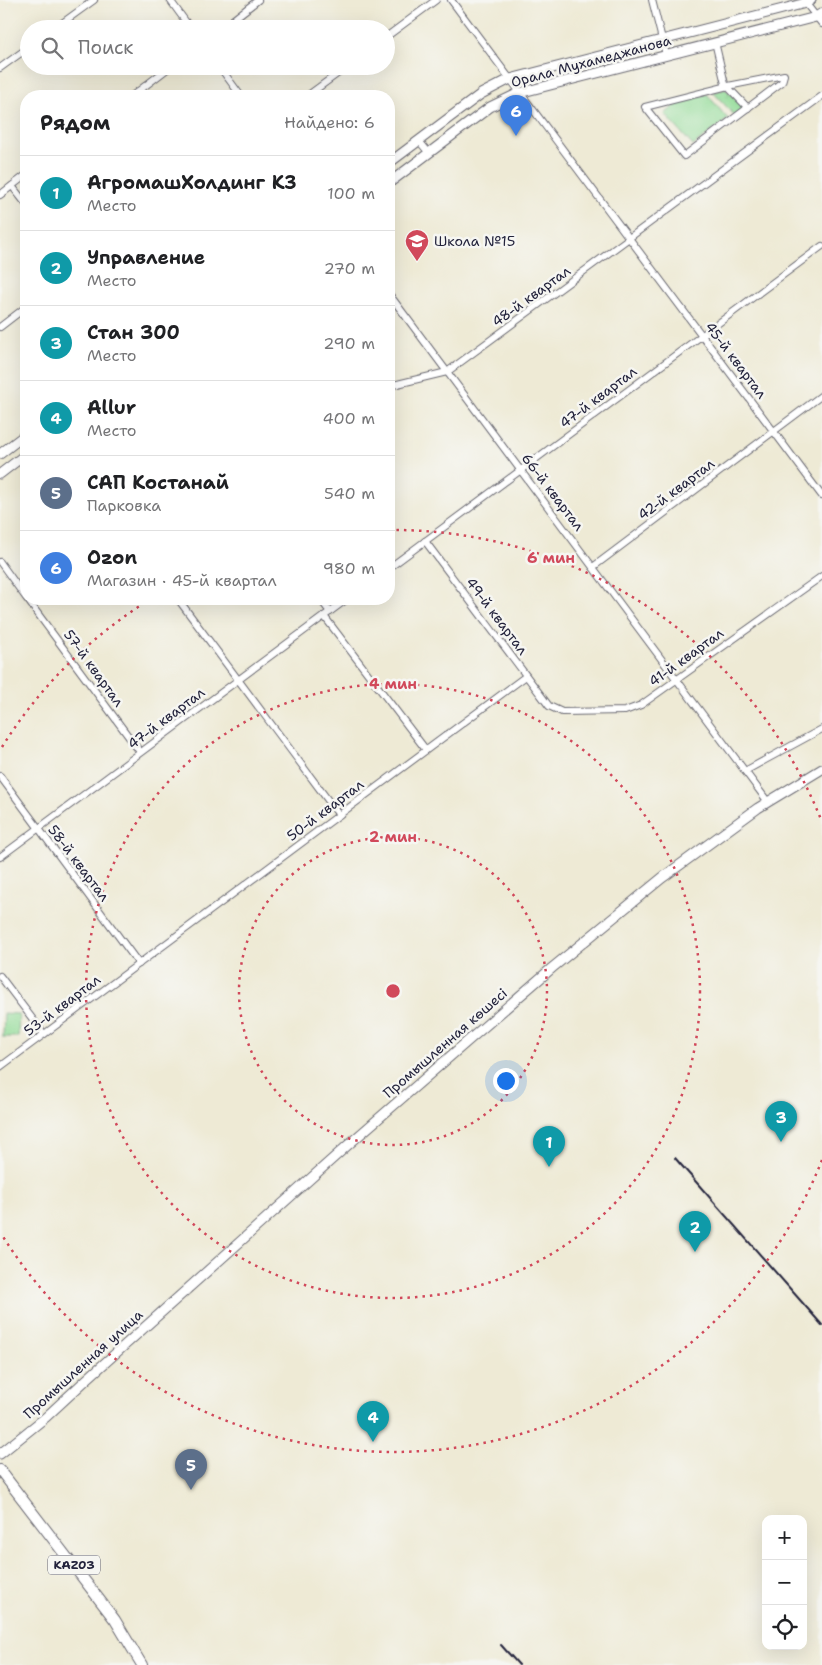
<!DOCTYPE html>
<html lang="ru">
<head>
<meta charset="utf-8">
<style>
	:root { --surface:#fff; --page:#f6f6f6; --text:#202124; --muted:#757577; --line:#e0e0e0; --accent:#d1495b }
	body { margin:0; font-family:"Shantell Sans",sans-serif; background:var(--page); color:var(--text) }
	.controls { position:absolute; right:15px; bottom:15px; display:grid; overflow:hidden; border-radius:10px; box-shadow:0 5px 20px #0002 }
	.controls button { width:45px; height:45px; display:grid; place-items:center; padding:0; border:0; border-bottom:1px solid var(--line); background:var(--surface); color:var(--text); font:25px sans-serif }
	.you { position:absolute; left:505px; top:1080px; width:18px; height:18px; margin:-12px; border:4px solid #fff; border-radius:50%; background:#1a73e8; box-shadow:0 0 0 8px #1a73e833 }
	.badge { display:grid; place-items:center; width:32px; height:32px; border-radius:50%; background:var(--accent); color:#fff; font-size:16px; font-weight:700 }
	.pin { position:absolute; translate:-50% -41px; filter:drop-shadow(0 1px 2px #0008) }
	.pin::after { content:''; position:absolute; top:26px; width:18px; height:15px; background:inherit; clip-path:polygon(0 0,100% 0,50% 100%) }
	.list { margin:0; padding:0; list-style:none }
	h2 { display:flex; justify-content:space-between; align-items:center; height:65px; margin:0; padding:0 20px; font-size:21px }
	h2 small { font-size:16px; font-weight:400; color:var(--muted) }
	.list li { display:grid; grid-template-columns:32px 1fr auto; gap:15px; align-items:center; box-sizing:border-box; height:75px; padding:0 20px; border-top:1px solid var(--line) }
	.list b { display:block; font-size:19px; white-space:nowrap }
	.list p { margin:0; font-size:16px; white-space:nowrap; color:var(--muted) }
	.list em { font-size:16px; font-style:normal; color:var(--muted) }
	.icon { flex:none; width:28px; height:28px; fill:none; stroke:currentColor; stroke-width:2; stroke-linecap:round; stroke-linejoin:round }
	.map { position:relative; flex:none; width:822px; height:1665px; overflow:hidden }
	.search { position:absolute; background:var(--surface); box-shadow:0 5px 20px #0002; left:20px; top:20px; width:375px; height:55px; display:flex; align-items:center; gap:12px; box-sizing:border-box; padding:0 18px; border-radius:28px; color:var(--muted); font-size:19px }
	.panel { position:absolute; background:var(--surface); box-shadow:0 5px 20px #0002; left:20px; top:90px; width:375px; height:515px; border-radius:20px }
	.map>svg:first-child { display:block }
	.park { fill:url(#park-crowns); stroke:#5a7e69 }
	.pitch { fill:#92db97; stroke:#5a7e69 }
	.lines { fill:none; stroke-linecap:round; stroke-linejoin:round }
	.street-casing { stroke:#696871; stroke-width:8 }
	.secondary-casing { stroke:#696871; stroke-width:11 }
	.primary-casing { stroke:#696871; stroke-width:12 }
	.street { stroke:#fff; stroke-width:6 }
	.secondary { stroke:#fff; stroke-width:9 }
	.primary { stroke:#fff; stroke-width:10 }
	.rail { stroke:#22223b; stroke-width:2 }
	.ring { fill:none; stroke:#d1495b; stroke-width:2.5; stroke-dasharray:2.5 5 }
	.labels { text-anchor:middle; stroke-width:5; stroke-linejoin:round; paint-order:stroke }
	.shield { fill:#f6f6f2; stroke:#626272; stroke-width:1 }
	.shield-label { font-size:12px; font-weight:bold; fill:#22223b }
	.street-label { font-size:14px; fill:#22223b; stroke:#f6f6f2 }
	.poi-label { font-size:14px; fill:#22223b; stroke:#f6f6f2; text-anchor:start }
	.centre { fill:#d1495b; stroke:#f6f6f2; stroke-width:2.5 }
	.ring-label { font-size:15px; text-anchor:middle; font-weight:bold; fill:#d1495b; stroke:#f6f6f2; stroke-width:5; stroke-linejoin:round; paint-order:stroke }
</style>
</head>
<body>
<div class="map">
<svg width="822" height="1665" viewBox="0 0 822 1665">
	<defs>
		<pattern id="park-crowns" width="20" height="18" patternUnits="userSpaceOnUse" patternTransform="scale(1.25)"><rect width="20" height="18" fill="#92db97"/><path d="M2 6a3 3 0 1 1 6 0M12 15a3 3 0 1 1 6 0" fill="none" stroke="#7ebc83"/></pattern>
	</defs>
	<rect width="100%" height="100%" fill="#f6f6f2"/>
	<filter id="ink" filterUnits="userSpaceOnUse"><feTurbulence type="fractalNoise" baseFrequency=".02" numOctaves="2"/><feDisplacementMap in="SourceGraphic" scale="10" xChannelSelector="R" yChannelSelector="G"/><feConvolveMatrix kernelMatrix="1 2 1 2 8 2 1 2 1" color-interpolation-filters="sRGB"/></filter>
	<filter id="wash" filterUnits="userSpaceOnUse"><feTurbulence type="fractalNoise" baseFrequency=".0096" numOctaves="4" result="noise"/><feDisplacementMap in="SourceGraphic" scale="20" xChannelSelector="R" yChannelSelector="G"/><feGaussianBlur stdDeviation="1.12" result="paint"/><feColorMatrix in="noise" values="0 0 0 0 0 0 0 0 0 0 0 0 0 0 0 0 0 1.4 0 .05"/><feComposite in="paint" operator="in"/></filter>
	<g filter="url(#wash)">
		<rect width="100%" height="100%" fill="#eeead5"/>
		<polygon class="park" points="726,89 744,108 735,116 713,92"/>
		<g class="pitch">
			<polygon points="707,94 728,119 693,146 665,114 681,100"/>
			<polygon points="4,1013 19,1014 18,1037 3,1037"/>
		</g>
	</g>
	<g filter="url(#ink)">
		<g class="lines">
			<g class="street-casing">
				<g id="street">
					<polyline points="170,0 191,29"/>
					<polyline points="451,0 822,496"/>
					<polyline points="652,0 666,55"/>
					<polyline points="804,1 822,24"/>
					<polyline points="54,29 94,0"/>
					<polyline points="221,29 258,0"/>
					<polyline points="386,37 436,0"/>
					<polyline points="715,42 725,84 748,108"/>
					<polyline points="219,66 241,96"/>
					<polyline points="0,68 29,47"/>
					<polygon points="784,75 782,82 684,156 645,107 728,86"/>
					<polyline points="132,96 171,66"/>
					<polyline points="307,96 348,66"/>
					<polyline points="419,141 429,153"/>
					<polyline points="12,186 26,204"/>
					<polyline points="0,195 26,175"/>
					<polyline points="389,294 768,802"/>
					<polyline points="0,327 26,307"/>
					<polyline points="389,386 447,372 822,96"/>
					<polyline points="425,541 549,706 562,712 625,711 641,705 822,576"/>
					<polyline points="0,562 26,598"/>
					<polyline points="593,567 822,395"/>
					<polyline points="389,568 822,246"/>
					<polyline points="27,599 140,752"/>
					<polyline points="178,599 339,815"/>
					<polyline points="320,599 330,612"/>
					<polyline points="324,616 426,750"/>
					<polyline points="745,771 822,729"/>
					<polyline points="0,776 139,964"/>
					<polyline points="0,857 347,599"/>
					<polyline points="0,976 44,1034"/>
					<polyline points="0,1067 526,676"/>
				</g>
			</g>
			<g class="secondary-casing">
				<g id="secondary">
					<polyline points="389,163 481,94 510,79 806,3 811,0"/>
					<polyline points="389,183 490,107 519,93 816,17 822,13"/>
					<polyline points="0,454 26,434"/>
					<polyline points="0,474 26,454"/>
					<polyline points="0,1454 46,1417 87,1379 348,1145 552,968 662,878 758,808 822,769"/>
				</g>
			</g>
			<g class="primary-casing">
				<polyline id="primary" points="0,1470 115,1620 142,1665"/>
			</g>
			<use href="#street" class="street"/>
			<use href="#secondary" class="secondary"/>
			<use href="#primary" class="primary"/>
			<g class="rail">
				<polyline points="675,1158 822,1325"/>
				<polyline points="501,1645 519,1665"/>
			</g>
		</g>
	</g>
	<g class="ring">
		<circle cx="393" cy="991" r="154"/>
		<circle cx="393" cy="991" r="307"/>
		<path d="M822 1160A461 461 0 0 1 2 1235M2 747A461 461 0 0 1 149 600M389 530A461 461 0 0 1 822 822"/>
	</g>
	<defs>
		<g id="school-pin" transform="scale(1.25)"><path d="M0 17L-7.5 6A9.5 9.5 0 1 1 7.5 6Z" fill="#d1495b" stroke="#f6f6f2"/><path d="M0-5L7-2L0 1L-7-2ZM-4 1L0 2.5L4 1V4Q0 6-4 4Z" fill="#fff"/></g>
	</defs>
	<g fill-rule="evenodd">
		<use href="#school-pin" x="417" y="241"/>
	</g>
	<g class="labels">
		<rect class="shield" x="48" y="1555.5" width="52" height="19" rx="4"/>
		<g class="shield-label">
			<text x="74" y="1569">KАZ03</text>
		</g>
		<g class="street-label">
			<text transform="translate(591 61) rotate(-15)" y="5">Орала Мухамеджанова</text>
			<text transform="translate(531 296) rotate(-36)" y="5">48-й квартал</text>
			<text transform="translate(736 360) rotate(53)" y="5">45-й квартал</text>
			<text transform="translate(598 397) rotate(-37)" y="5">47-й квартал</text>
			<text transform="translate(676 489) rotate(-37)" y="5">42-й квартал</text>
			<text transform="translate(553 492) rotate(53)" y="5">66-й квартал</text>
			<text transform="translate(497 616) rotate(53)" y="5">49-й квартал</text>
			<text transform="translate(686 657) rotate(-36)" y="5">41-й квартал</text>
			<text transform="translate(94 668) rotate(54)" y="5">57-й квартал</text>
			<text transform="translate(166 718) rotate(-37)" y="5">47-й квартал</text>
			<text transform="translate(325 810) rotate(-37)" y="5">50-й квартал</text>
			<text transform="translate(79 863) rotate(53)" y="5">58-й квартал</text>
			<text transform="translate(62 1005) rotate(-37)" y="5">53-й квартал</text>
			<text transform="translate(445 1043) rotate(-41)" y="5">Промышленная көшесі</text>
			<text transform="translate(83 1364) rotate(-42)" y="5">Промышленная улица</text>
		</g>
		<g class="poi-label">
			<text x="434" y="246">Школа №15</text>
		</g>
	</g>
	<circle cx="393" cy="991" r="8" class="centre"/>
	<g class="ring-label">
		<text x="551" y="563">6 мин</text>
		<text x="393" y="689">4 мин</text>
		<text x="393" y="842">2 мин</text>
	</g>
</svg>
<div class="controls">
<button>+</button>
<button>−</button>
<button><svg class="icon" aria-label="locate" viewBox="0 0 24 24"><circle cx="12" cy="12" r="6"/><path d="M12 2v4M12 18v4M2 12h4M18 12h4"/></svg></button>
</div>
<div class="you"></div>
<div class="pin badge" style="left:549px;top:1167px;background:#0f9aa8">1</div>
<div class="pin badge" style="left:695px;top:1252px;background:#0f9aa8">2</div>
<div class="pin badge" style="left:781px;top:1142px;background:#0f9aa8">3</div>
<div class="pin badge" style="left:373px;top:1442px;background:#0f9aa8">4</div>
<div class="pin badge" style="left:191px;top:1490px;background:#5c6f8a">5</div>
<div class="pin badge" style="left:516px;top:136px;background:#3f7fe0">6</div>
<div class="search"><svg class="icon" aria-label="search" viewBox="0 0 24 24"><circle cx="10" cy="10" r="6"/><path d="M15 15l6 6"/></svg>Поиск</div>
<section class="panel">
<h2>Рядом<small>Найдено: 6</small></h2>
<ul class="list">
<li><span class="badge" style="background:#0f9aa8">1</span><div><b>АгромашХолдинг КЗ</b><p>Место</p></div><em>100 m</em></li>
<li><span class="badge" style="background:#0f9aa8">2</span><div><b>Управление</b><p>Место</p></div><em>270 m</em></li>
<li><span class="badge" style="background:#0f9aa8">3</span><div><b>Стан 300</b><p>Место</p></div><em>290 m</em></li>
<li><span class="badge" style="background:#0f9aa8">4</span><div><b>Allur</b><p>Место</p></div><em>400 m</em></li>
<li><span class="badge" style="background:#5c6f8a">5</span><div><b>САП Костанай</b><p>Парковка</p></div><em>540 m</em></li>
<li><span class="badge" style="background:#3f7fe0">6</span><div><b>Ozon</b><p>Магазин · 45-й квартал</p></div><em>980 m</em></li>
</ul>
</section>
</div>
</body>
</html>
